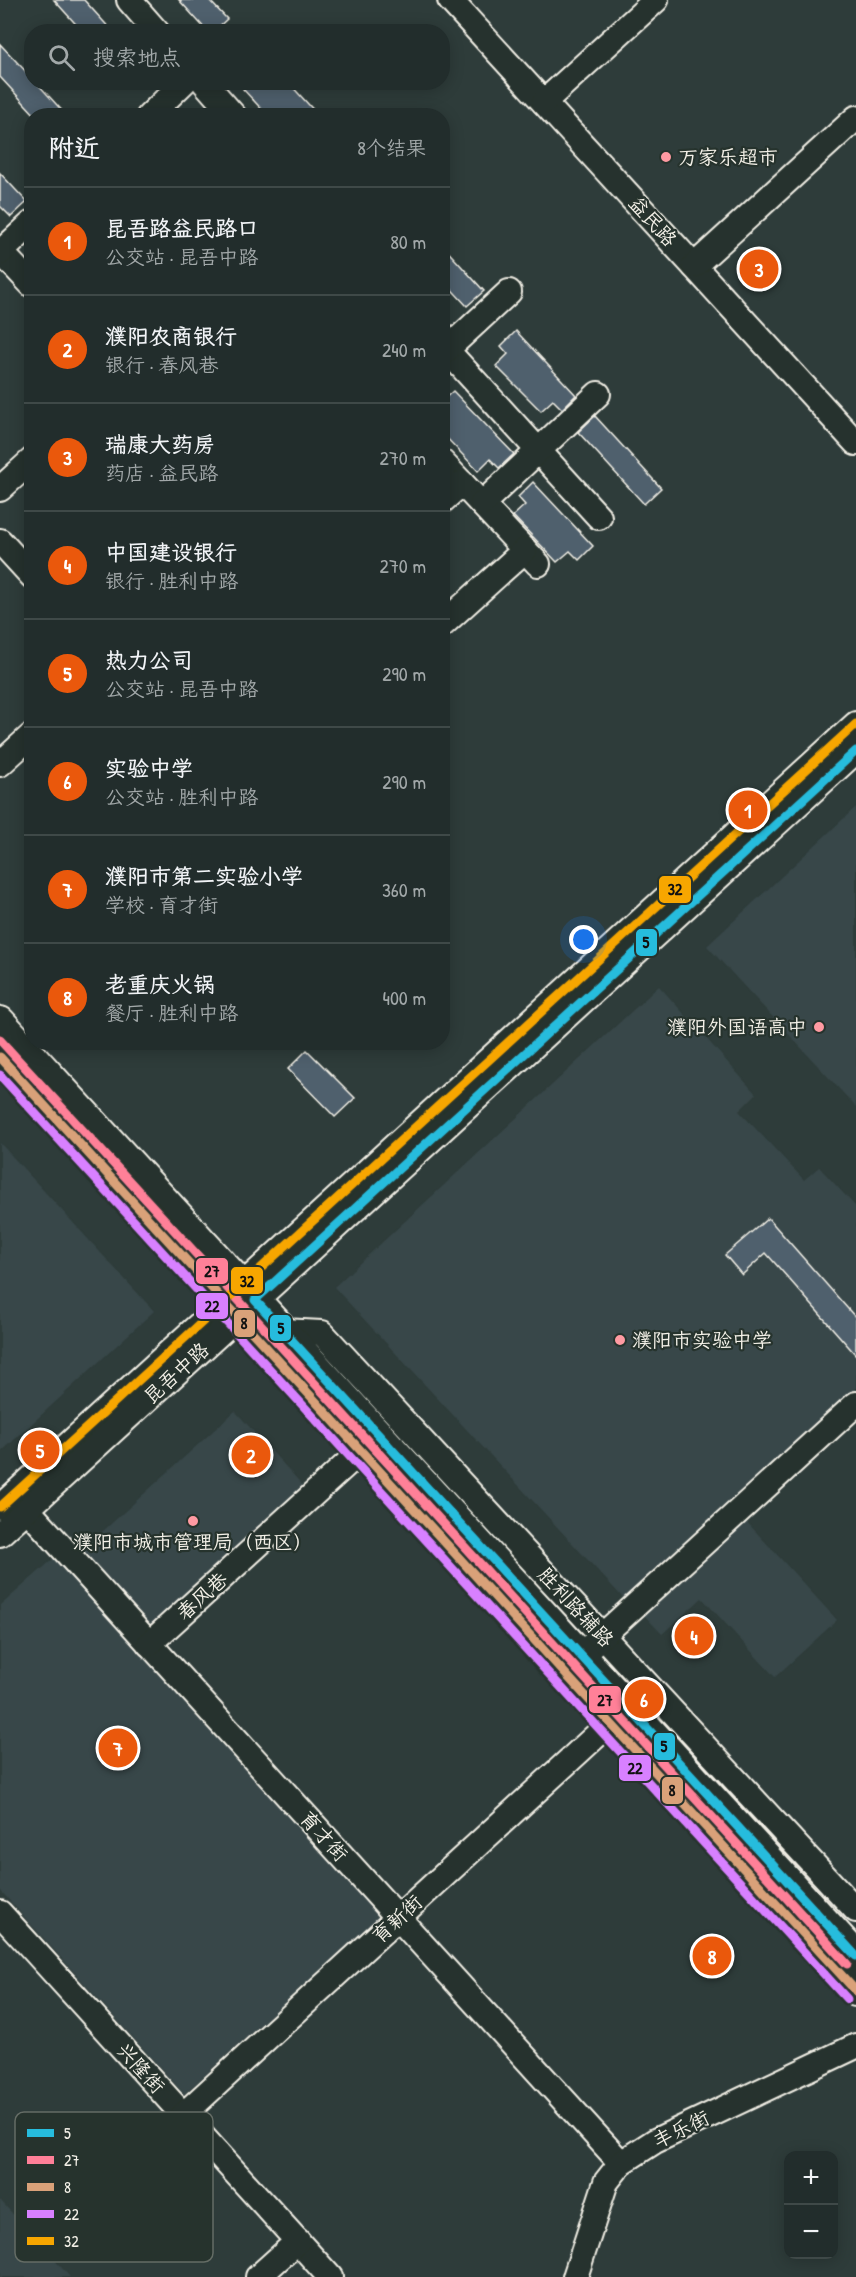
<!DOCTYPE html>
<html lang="zh">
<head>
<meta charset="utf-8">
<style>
	:root { --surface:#222d2c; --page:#2e3938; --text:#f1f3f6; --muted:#a2a8a9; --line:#3f4948; --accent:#ea580c }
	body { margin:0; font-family:"Patrick Hand","LXGW WenKai TC",sans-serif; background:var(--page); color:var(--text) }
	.controls { position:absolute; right:18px; bottom:18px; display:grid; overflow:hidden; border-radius:12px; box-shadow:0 3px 15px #0003 }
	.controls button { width:54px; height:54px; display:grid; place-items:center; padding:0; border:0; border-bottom:2px solid var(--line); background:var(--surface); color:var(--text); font:30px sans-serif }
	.you { position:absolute; left:584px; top:940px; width:21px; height:21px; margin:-15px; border:4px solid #fff; border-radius:50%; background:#1a73e8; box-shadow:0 0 0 9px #1a73e833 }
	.badge { display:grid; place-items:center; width:39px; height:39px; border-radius:50%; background:var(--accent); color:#fff; font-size:20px; font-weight:700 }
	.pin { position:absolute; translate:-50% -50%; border:3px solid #fff; box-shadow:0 2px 6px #0006 }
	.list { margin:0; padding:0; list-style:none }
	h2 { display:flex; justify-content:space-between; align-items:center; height:78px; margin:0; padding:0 24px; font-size:26px }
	h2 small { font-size:20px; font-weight:400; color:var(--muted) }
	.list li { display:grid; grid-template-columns:39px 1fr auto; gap:18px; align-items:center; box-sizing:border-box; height:108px; padding:0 24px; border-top:2px solid var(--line) }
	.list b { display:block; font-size:22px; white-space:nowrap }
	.list p { margin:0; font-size:20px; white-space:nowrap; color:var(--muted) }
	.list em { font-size:20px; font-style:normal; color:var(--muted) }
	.icon { flex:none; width:33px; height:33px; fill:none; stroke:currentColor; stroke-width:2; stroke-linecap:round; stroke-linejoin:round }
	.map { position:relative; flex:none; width:856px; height:2277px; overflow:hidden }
	.search { position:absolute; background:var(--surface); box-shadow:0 3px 15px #0003; left:24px; top:24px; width:426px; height:66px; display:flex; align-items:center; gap:15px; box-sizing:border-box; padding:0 21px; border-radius:24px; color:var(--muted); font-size:22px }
	.panel { position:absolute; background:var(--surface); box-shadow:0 3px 15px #0003; left:24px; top:108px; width:426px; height:942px; border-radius:24px }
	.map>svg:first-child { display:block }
	.built { fill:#384749 }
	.building { fill:#50616d; stroke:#f4f1e8; stroke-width:1.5 }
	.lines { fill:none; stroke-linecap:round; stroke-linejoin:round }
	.minor-casing { stroke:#f4f1e8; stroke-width:28 }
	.major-casing { stroke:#f4f1e8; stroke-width:34 }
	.minor { stroke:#26332d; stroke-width:24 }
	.major { stroke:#26332d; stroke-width:30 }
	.bus-1-casing { stroke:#26332d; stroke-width:14 }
	.bus-2-casing { stroke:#26332d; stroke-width:14 }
	.bus-3-casing { stroke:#26332d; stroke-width:14 }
	.bus-4-casing { stroke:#26332d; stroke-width:14 }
	.bus-5-casing { stroke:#26332d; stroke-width:14 }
	.bus-1 { stroke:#26bcdd; stroke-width:9 }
	.bus-2 { stroke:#ff8098; stroke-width:9 }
	.bus-3 { stroke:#d9a179; stroke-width:9 }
	.bus-4 { stroke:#d880ff; stroke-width:9 }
	.bus-5 { stroke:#f7a600; stroke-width:9 }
	.poi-dot { fill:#ff9aa2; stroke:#26332d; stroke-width:2 }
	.labels { text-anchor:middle; stroke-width:4.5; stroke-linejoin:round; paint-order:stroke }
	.poi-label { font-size:20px; fill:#f4f1e8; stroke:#26332d; text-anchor:start }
	.street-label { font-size:20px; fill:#f4f1e8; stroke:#26332d }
	.key { fill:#26332d; stroke:#646c65; stroke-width:1.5 }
	.key-label { font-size:16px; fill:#f4f1e8 }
	.line-badge { stroke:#26332d; stroke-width:2 }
	.pale-badge-label { font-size:16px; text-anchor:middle; font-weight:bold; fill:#111 }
</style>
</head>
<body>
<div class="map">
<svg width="856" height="2277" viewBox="0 0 856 2277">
	<rect width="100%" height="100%" fill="#2e3c3a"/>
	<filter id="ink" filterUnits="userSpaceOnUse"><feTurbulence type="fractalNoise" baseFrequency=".0167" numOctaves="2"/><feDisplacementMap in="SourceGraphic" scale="12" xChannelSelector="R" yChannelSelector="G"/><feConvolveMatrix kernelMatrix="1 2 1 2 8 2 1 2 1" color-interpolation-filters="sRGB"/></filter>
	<g filter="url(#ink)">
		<g class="built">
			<polygon points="856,807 856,1107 707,946"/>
			<polygon points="659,986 756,1094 739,1111 804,1180 819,1167 856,1207 856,1393 626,1601 334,1287"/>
			<polygon points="0,1143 154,1311 0,1453"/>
			<polygon points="235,1411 307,1490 151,1632 79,1553"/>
			<polygon points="745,1520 837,1620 775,1677 702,1598 662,1634 643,1614"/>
			<polygon points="60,1553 384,1912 184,2094 0,1890 0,1606"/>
			<polygon points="0,2200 70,2277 0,2277"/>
		</g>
		<g class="building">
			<polygon points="54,0 84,0 113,32 83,32"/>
			<polygon points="179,0 209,0 227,19 213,32 208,32"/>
			<polygon points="0,44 32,78 32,82 36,82 67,116 36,116 0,77"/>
			<polygon points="249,82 288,82 319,116 268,116 243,89"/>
			<polygon points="0,173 27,202 11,217 0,206"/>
			<polygon points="442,245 484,291 467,306 442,279"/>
			<polygon points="516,331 576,395 562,409 553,400 541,411 496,366 508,354 501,346"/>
			<polygon points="453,391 514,454 499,468 490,459 478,471 442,433 442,401"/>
			<polygon points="595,416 661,488 644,504 578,432"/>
			<polygon points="533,482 593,546 579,560 570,551 557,562 513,516 525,505 518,497"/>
			<polygon points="307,1050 355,1098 335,1117 288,1069"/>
			<polygon points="768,1218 856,1318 856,1355 766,1253 742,1275 725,1255"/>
		</g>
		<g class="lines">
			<g class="minor-casing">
				<g id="minor">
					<polyline points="129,0 157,32"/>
					<polyline points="450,0 856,443"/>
					<polyline points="204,82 234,116"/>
					<polyline points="544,102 656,0"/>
					<polyline points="149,116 184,82"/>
					<polyline points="0,251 32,285"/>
					<polyline points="0,253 32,223"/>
					<polyline points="694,266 856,118"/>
					<polyline points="442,345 599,517"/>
					<polyline points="442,354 509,292"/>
					<polyline points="442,462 538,564"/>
					<polyline points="0,489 32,460"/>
					<polyline points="442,501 462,483"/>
					<polyline points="482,504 598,394"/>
					<polyline points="0,541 32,576"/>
					<polyline points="442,625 525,550"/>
					<polyline points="0,764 32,735"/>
					<polyline points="283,1331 322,1333 856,1910"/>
					<polyline points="0,1507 856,724"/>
					<polyline points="27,1509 621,2163"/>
					<polyline points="0,1534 856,751"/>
					<polyline points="149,1644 361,1451"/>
					<polyline points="592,1645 856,1404"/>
					<polyline points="0,1913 330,2277"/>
					<polyline points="183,2115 610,1723"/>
					<polyline points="258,2277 298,2241"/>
					<polyline points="575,2277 606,2182 621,2163 655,2141 856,2046"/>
				</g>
			</g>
			<g class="major-casing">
				<g id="major">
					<polyline points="0,1022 856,1956"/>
					<polyline points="0,1057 856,1991"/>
				</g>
			</g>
			<use href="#minor" class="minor"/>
			<use href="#major" class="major"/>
			<g class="bus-1-casing">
				<polyline id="bus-1" points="856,751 255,1300 856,1956"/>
			</g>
			<g class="bus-2-casing">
				<polyline id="bus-2" points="0,1040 847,1964"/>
			</g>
			<g class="bus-3-casing">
				<polyline id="bus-3" points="0,1057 856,1991"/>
			</g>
			<g class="bus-4-casing">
				<polyline id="bus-4" points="0,1075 847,1999"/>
			</g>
			<g class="bus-5-casing">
				<polyline id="bus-5" points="0,1507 856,724"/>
			</g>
			<use href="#bus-1" class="bus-1"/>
			<use href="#bus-2" class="bus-2"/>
			<use href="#bus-3" class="bus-3"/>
			<use href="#bus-4" class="bus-4"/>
			<use href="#bus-5" class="bus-5"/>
		</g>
	</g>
	<g class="poi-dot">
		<circle cx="666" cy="157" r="6"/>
		<circle cx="819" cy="1027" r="6"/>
		<circle cx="620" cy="1340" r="6"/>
		<circle cx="193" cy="1521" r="6"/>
	</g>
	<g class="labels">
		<g class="poi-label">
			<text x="678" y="164">万家乐超市</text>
			<text x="807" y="1034" text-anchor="end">濮阳外国语高中</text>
			<text x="632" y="1347">濮阳市实验中学</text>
			<text x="193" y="1549" text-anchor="middle">濮阳市城市管理局（西区）</text>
		</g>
		<g class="street-label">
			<text transform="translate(653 221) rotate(48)" y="7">益民路</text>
			<text transform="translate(176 1373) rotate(-42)" y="7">昆吾中路</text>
			<text transform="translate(202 1596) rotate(-42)" y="7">春风巷</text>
			<text transform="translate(576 1607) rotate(47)" y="7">胜利路辅路</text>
			<text transform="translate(324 1836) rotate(48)" y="7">育才街</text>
			<text transform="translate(397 1919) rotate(-43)" y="7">育新街</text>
			<text transform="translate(141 2068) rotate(48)" y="7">兴隆街</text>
			<text transform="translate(681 2129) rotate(-26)" y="7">丰乐街</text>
		</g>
	</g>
	<rect x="15" y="2112" width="198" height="150" rx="9" class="key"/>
	<rect x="27" y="2129" width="27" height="8" fill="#26bcdd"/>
	<rect x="27" y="2156" width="27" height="8" fill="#ff8098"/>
	<rect x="27" y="2183" width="27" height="8" fill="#d9a179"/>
	<rect x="27" y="2210" width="27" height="8" fill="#d880ff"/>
	<rect x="27" y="2237" width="27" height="8" fill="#f7a600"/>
	<g class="key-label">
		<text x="64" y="2139">5</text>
		<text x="64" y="2166">27</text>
		<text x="64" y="2193">8</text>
		<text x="64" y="2220">22</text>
		<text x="64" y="2247">32</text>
	</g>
	<g class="line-badge">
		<rect x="658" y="875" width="34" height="29" rx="6" fill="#f7a600"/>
		<rect x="635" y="928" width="23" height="29" rx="6" fill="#26bcdd"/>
		<rect x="195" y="1257" width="34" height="28" rx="6" fill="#ff8098"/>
		<rect x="230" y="1266" width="34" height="29" rx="6" fill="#f7a600"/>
		<rect x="195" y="1292" width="34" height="28" rx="6" fill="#d880ff"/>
		<rect x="233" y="1309" width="23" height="29" rx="6" fill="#d9a179"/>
		<rect x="269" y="1314" width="23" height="28" rx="6" fill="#26bcdd"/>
		<rect x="588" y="1685" width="34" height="29" rx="6" fill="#ff8098"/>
		<rect x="653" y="1732" width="23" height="29" rx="6" fill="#26bcdd"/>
		<rect x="618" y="1754" width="34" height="28" rx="6" fill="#d880ff"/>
		<rect x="661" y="1776" width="23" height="29" rx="6" fill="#d9a179"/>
	</g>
	<g class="pale-badge-label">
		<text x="675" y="895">32</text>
		<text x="646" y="948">5</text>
		<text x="212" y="1277">27</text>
		<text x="247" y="1287">32</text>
		<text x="212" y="1312">22</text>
		<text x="244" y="1329">8</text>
		<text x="281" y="1334">5</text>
		<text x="605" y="1706">27</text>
		<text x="664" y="1752">5</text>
		<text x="635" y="1774">22</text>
		<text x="672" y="1796">8</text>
	</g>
</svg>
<div class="controls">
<button>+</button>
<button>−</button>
</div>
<div class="you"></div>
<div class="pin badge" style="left:748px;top:810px">1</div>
<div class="pin badge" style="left:251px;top:1455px">2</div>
<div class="pin badge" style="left:759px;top:269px">3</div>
<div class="pin badge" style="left:694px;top:1636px">4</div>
<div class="pin badge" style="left:40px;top:1450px">5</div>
<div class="pin badge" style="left:644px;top:1699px">6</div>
<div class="pin badge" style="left:118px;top:1748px">7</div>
<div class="pin badge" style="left:712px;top:1956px">8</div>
<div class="search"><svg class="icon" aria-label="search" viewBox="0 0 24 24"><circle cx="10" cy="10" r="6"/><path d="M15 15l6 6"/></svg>搜索地点</div>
<section class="panel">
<h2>附近<small>8个结果</small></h2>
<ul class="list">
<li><span class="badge">1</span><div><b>昆吾路益民路口</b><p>公交站 · 昆吾中路</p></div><em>80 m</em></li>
<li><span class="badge">2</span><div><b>濮阳农商银行</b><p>银行 · 春风巷</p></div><em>240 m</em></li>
<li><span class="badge">3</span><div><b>瑞康大药房</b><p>药店 · 益民路</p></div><em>270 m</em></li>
<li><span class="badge">4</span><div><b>中国建设银行</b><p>银行 · 胜利中路</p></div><em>270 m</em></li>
<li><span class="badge">5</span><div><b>热力公司</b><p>公交站 · 昆吾中路</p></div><em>290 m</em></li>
<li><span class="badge">6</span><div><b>实验中学</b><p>公交站 · 胜利中路</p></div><em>290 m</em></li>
<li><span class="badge">7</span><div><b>濮阳市第二实验小学</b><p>学校 · 育才街</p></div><em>360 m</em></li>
<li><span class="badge">8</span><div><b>老重庆火锅</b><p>餐厅 · 胜利中路</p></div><em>400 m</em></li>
</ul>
</section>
</div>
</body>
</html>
